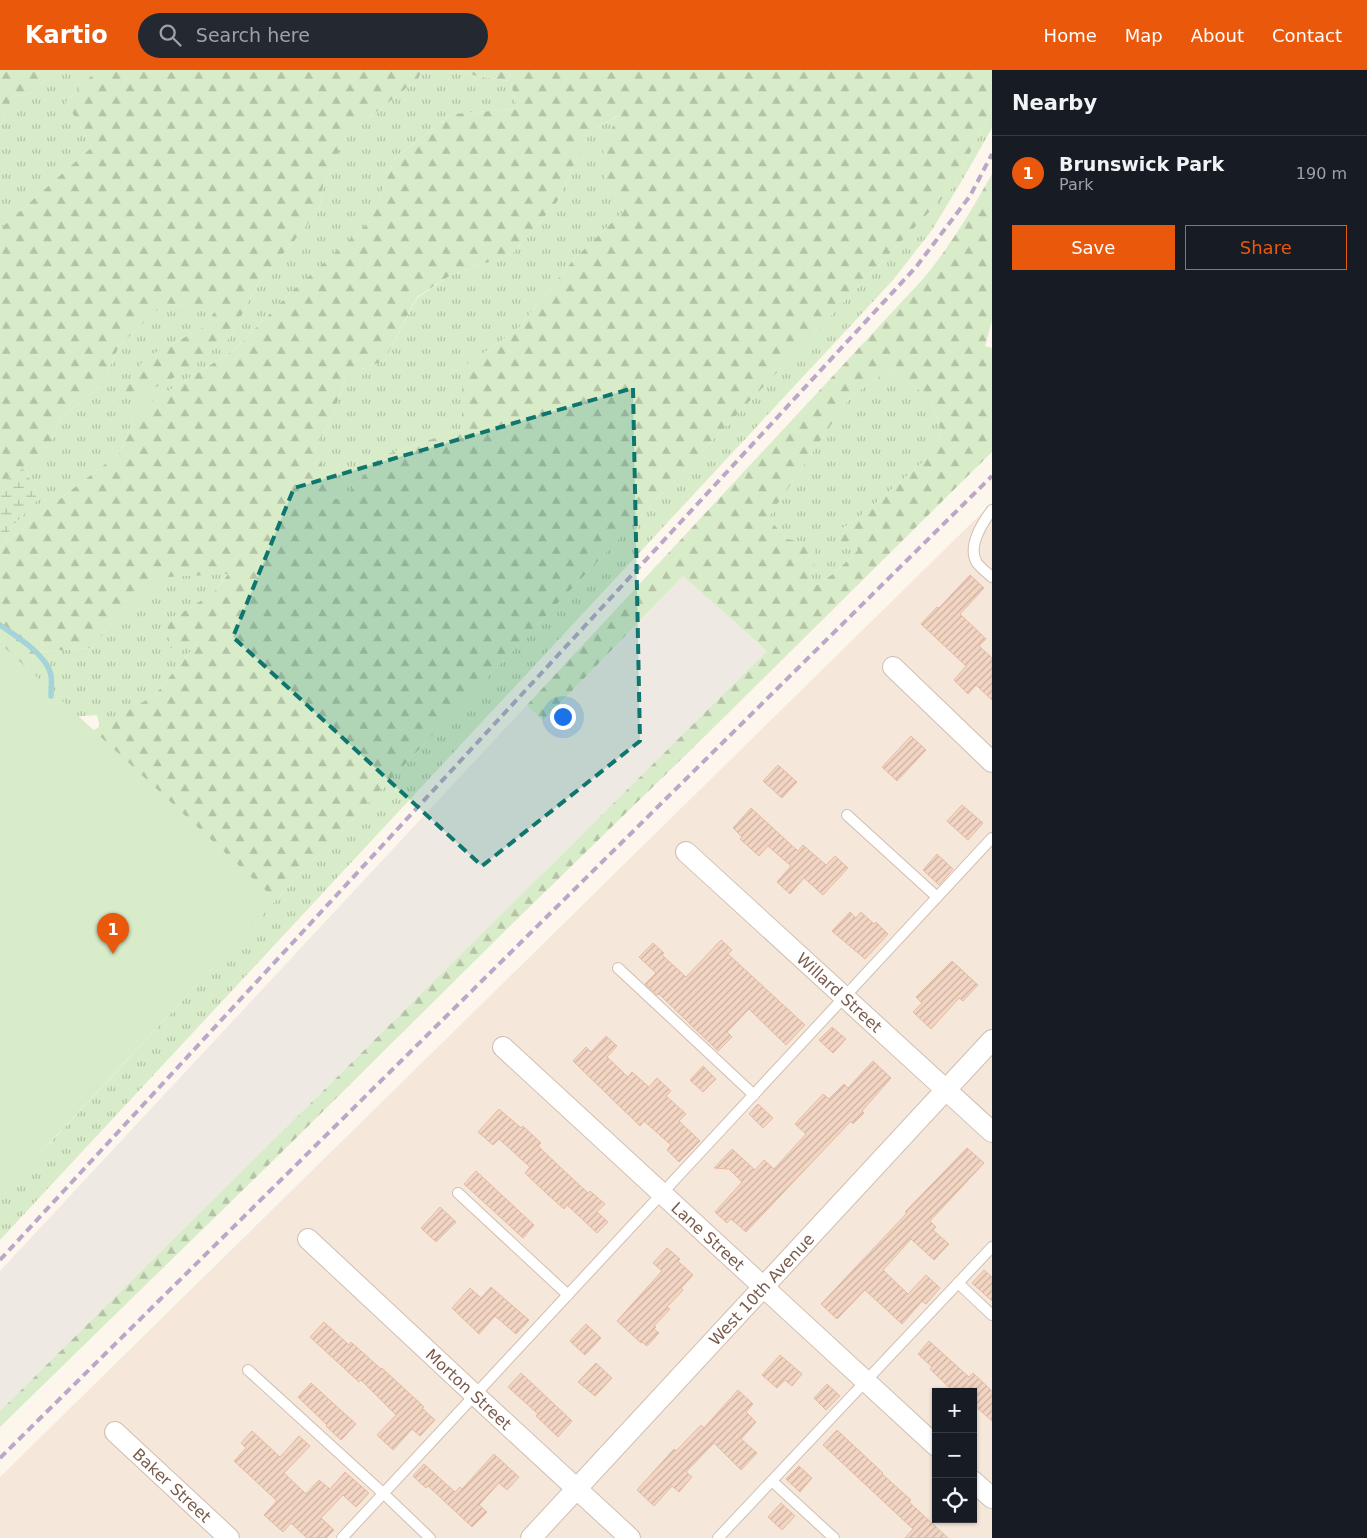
<!DOCTYPE html>
<html lang="en">
<head>
<meta charset="utf-8">
<style>
	:root { --surface:#171b24; --page:#242831; --text:#f1f3f6; --muted:#9ea1a6; --line:#363941; --accent:#ea580c }
	body { margin:0; font-family:"DejaVu Sans",sans-serif; background:var(--page); color:var(--text) }
	.controls { position:absolute; right:15px; bottom:15px; display:grid; overflow:hidden; border-radius:0px; box-shadow:0 1px 4px #0004 }
	.controls button { width:45px; height:45px; display:grid; place-items:center; padding:0; border:0; border-bottom:1px solid var(--line); background:var(--surface); color:var(--text); font:25px sans-serif }
	.you { position:absolute; left:562px; top:646px; width:18px; height:18px; margin:-12px; border:4px solid #fff; border-radius:50%; background:#1a73e8; box-shadow:0 0 0 8px #1a73e833 }
	.badge { display:grid; place-items:center; width:32px; height:32px; border-radius:50%; background:var(--accent); color:#fff; font-size:16px; font-weight:700 }
	.pin { position:absolute; translate:-50% -41px; filter:drop-shadow(0 1px 2px #0008) }
	.pin::after { content:''; position:absolute; top:26px; width:18px; height:15px; background:inherit; clip-path:polygon(0 0,100% 0,50% 100%) }
	.list { margin:0; padding:0; list-style:none }
	h2 { display:flex; justify-content:space-between; align-items:center; height:65px; margin:0; padding:0 20px; font-size:21px }
	h2 small { font-size:16px; font-weight:400; color:var(--muted) }
	.list li { display:grid; grid-template-columns:32px 1fr auto; gap:15px; align-items:center; box-sizing:border-box; height:75px; padding:0 20px; border-top:1px solid var(--line) }
	.list b { display:block; font-size:19px; white-space:nowrap }
	.list p { margin:0; font-size:16px; white-space:nowrap; color:var(--muted) }
	.list em { font-size:16px; font-style:normal; color:var(--muted) }
	.actions { display:flex; gap:10px; padding:15px 20px }
	.actions a { flex:1; padding:11px 0; border:1px solid var(--accent); border-radius:0px; text-align:center; font-size:18px; color:var(--accent) }
	.actions .main { background:var(--accent); color:#fff }
	.icon { flex:none; width:28px; height:28px; fill:none; stroke:currentColor; stroke-width:2; stroke-linecap:round; stroke-linejoin:round }
	.map { position:relative; flex:none; width:992px; height:1468px; overflow:hidden }
	header { display:flex; align-items:center; gap:30px; box-sizing:border-box; height:70px; padding:0 25px; background:var(--accent); color:#fff }
	header strong { font-size:24px }
	nav { display:flex; gap:28px; margin-inline-start:auto; font-size:18px }
	.search { width:350px; height:45px; background:var(--page); display:flex; align-items:center; gap:12px; box-sizing:border-box; padding:0 18px; border-radius:28px; color:var(--muted); font-size:19px }
	main { display:flex }
	aside { flex:1; background:var(--surface) }
	.map>svg:first-child { display:block }
	.residential { fill:#f5e8da; fill-rule:evenodd }
	.industrial { fill:#efe9e4 }
	.grass { fill:url(#grass-tufts) }
	.forest { fill:url(#forest-firs); fill-rule:evenodd }
	.wetland { fill:url(#wetland-marsh) }
	.green { fill:#d8ecc9 }
	.lines { fill:none; stroke-linecap:round; stroke-linejoin:round }
	.stream { stroke:#a5d3da; stroke-width:5.5 }
	.building { fill:url(#building-hatch); stroke:#e6bba3 }
	.service-casing { stroke:#d1beb0; stroke-width:12 }
	.minor-casing { stroke:#d1beb0; stroke-width:22 }
	.service { stroke:#fff; stroke-width:10 }
	.minor { stroke:#fff; stroke-width:20 }
	.rail { stroke:#b9a8c9; stroke-width:4; stroke-dasharray:8 5; stroke-linecap:butt }
	.marked { fill:#0f766e; fill-opacity:0.2; stroke:#0f766e; stroke-width:4; stroke-dasharray:10 6; stroke-linejoin:round }
	.labels { text-anchor:middle; stroke-width:4; stroke-linejoin:round; paint-order:stroke }
	.street-label { font-size:16px; fill:#7a5c4d; stroke:#fffaf3 }
</style>
</head>
<body>
<header>
<strong>Kartio</strong>
<div class="search"><svg class="icon" aria-label="search" viewBox="0 0 24 24"><circle cx="10" cy="10" r="6"/><path d="M15 15l6 6"/></svg>Search here</div>
<nav><a>Home</a><a>Map</a><a>About</a><a>Contact</a></nav>
</header>
<main>
<div class="map">
<svg width="992" height="1468" viewBox="0 0 992 1468">
	<defs>
		<pattern id="grass-tufts" width="24" height="20" patternUnits="userSpaceOnUse" patternTransform="scale(1.25)"><rect width="24" height="20" fill="#d8ecc9"/><path d="M3 7l-1-3M5 7V3M7 7l1-3M15 17l-1-3M17 17v-4M19 17l1-3" fill="none" stroke="#b4c2a5"/></pattern>
		<pattern id="forest-firs" width="22" height="20" patternUnits="userSpaceOnUse" patternTransform="scale(1.25)"><rect width="22" height="20" fill="#d8ecc9"/><path d="M5 1l3.5 6h-7zM16 11l3.5 6h-7z" fill="#b4c2a5"/></pattern>
		<pattern id="wetland-marsh" width="20" height="14" patternUnits="userSpaceOnUse" patternTransform="scale(1.25)"><rect width="20" height="14" fill="#d8ecc9"/><path d="M1 5h8M5 5V1M11 12h8M15 12V8" fill="none" stroke="#b4c2a5"/></pattern>
		<pattern id="building-hatch" width="6" height="6" patternUnits="userSpaceOnUse" patternTransform="scale(1.25)"><rect width="6" height="6" fill="#f3d5c3"/><path d="M-1 1l2-2M0 6l6-6M5 7l2-2" fill="none" stroke="#cab0a1"/></pattern>
	</defs>
	<rect width="100%" height="100%" fill="#fdf6ec"/>
	<path class="residential" d="M 992,433 L 992,1468 L 0,1468 L 0,1407 ZM 936,1322 L 973,1322 L 973,1449 L 936,1449 Z"/>
	<polygon class="industrial" points="683,506 767,581 0,1341 0,1201 527,635 544,651"/>
	<g class="grass">
		<polygon points="57,0 97,0 66,32 92,77 0,159 0,56 13,26 30,24"/>
		<polygon points="421,0 459,0 476,6 510,11 518,39 452,44 395,88 369,152 290,223 233,281 136,341 121,382 74,418 2,475 11,458 38,429 25,397 49,375 60,348 102,315 119,276 163,235 221,233 204,257 144,289 230,268 257,215 319,141 323,116 346,66 419,8"/>
		<polygon points="992,39 992,58 964,107 932,160 893,210 0,1170 0,1121 50,1073 276,830 953,117"/>
		<polygon points="622,44 605,120 624,141 574,189 517,260 462,298 462,359 381,386 344,428 327,430 314,381 334,342 347,304 384,291 417,228 451,205 512,184 557,132 589,62"/>
		<polygon points="890,299 929,327 942,362 923,392 855,451 841,459 858,480 836,502 805,523 816,489 787,469 768,448 850,327"/>
		<polygon points="228,503 213,523 167,552 198,572 155,625 100,658 97,645 70,647 23,610 36,582 92,578 125,537 166,506"/>
	</g>
	<g class="forest">
		<polygon points="0,0 57,0 30,24 13,26 0,56"/>
		<polygon points="97,0 421,0 419,8 346,66 323,116 319,141 257,215 230,268 166,313 118,331 144,289 204,257 220,234 163,235 119,276 102,315 60,348 49,375 25,397 0,414 0,159 92,77 66,32"/>
		<path d="M 459,0 L 992,0 L 992,39 L 953,117 L 276,830 L 49,1073 L 78,669 L 155,625 L 198,572 L 170,578 L 167,552 L 213,523 L 228,504 L 166,507 L 125,537 L 92,578 L 36,582 L 23,610 L 0,674 L 0,479 L 2,475 L 74,418 L 121,382 L 136,341 L 233,281 L 290,223 L 369,152 L 395,88 L 452,44 L 518,39 L 510,11 L 476,6 ZM 621,44 L 603,72 L 605,120 L 624,141 L 574,189 L 517,260 L 462,298 L 462,359 L 381,386 L 344,428 L 327,430 L 330,410 L 314,381 L 334,342 L 347,304 L 384,291 L 417,227 L 451,205 L 512,184 L 557,132 L 589,62 Z"/>
		<path d="M 992,104 L 992,250 L 985,276 L 992,278 L 992,382 L 700,671 L 512,854 L 286,1078 L 0,1357 L 0,1341 L 767,581 L 683,506 L 543,651 L 527,635 L 922,210 C 950,177 971,141 992,104 ZM 890,299 L 929,327 L 942,362 L 923,392 L 855,451 L 841,459 L 839,474 L 849,471 L 858,480 L 836,502 L 806,522 L 816,489 L 813,474 L 787,469 L 768,448 L 850,327 Z"/>
	</g>
	<polygon class="wetland" points="25,397 38,429 11,458 0,479 0,414"/>
	<polygon class="green" points="0,573 276,830 0,1126"/>
	<g class="lines">
		<path class="stream" d="M 0,555 C 16,566 47,585 51,605 C 52,612 51,619 51,626"/>
	</g>
	<g class="building">
		<polygon points="970,505 984,518 960,544 986,569 979,576 992,588 992,630 976,615 968,624 954,610 966,596 921,554 937,537 939,538"/>
		<polygon points="911,666 926,680 897,711 882,697"/>
		<polygon points="778,695 797,712 782,728 763,711"/>
		<polygon points="962,735 983,753 968,770 947,751"/>
		<polygon points="751,738 798,781 803,775 826,795 835,786 848,798 823,825 804,808 790,824 777,812 791,796 768,776 759,786 740,769 742,767 733,758"/>
		<polygon points="937,784 953,799 939,815 923,800"/>
		<polygon points="850,842 856,848 861,842 874,854 876,852 888,864 865,889 832,861"/>
		<polygon points="721,870 732,880 728,884 805,955 786,975 749,939 727,962 732,967 718,981 659,924 657,925 645,914 656,903 639,887 653,873 664,883 662,885 686,907"/>
		<polygon points="952,891 978,915 963,931 959,928 931,959 913,942 922,933 916,927"/>
		<polygon points="832,957 846,969 833,983 819,970"/>
		<polygon points="606,966 617,976 607,987 628,1007 632,1002 649,1017 657,1008 671,1021 666,1026 686,1044 679,1051 700,1071 679,1092 667,1080 671,1075 644,1051 640,1056 573,991 586,977 591,982"/>
		<polygon points="873,991 891,1008 862,1041 864,1043 853,1054 851,1051 746,1162 731,1149 727,1153 715,1142 742,1112 729,1099 714,1098 732,1079 755,1100 764,1090 774,1099 806,1064 795,1054 823,1024 829,1029 844,1014 848,1018"/>
		<polygon points="703,996 716,1009 703,1022 690,1010"/>
		<polygon points="758,1034 773,1048 763,1058 749,1044"/>
		<polygon points="499,1039 521,1058 523,1056 541,1073 538,1076 559,1096 588,1123 590,1121 605,1134 597,1142 608,1152 597,1163 567,1135 564,1139 546,1123 525,1103 530,1097 499,1069 493,1075 478,1062"/>
		<polygon points="967,1078 984,1093 930,1151 936,1157 933,1160 949,1174 934,1190 911,1169 883,1200 908,1224 926,1205 940,1218 926,1234 922,1231 902,1254 865,1220 837,1249 821,1234 907,1143 905,1142"/>
		<polygon points="476,1101 534,1155 523,1168 464,1114"/>
		<polygon points="440,1137 456,1152 436,1172 421,1158"/>
		<polygon points="667,1178 680,1189 678,1191 693,1205 681,1218 683,1220 667,1237 670,1239 654,1256 656,1257 654,1259 659,1263 647,1276 642,1272 641,1273 617,1251 662,1201 653,1193"/>
		<polygon points="984,1200 992,1207 992,1231 972,1213"/>
		<polygon points="491,1217 529,1250 516,1264 495,1246 479,1264 452,1238 470,1218 481,1228"/>
		<polygon points="324,1252 349,1275 351,1272 381,1299 382,1298 424,1337 422,1338 435,1350 420,1366 412,1359 393,1380 377,1365 396,1345 361,1310 359,1312 310,1267"/>
		<polygon points="586,1254 601,1268 585,1285 570,1271"/>
		<polygon points="929,1271 969,1307 973,1303 992,1321 992,1351 973,1334 973,1322 954,1322 930,1299 932,1297 918,1284"/>
		<polygon points="780,1285 802,1304 792,1316 785,1310 777,1318 762,1305"/>
		<polygon points="596,1293 612,1308 595,1326 578,1312"/>
		<polygon points="521,1303 572,1351 558,1367 536,1346 538,1344 508,1317"/>
		<polygon points="311,1313 356,1354 341,1370 326,1356 327,1355 298,1327"/>
		<polygon points="827,1314 840,1326 826,1340 814,1328"/>
		<polygon points="738,1320 753,1334 746,1342 756,1352 741,1369 757,1383 741,1400 714,1373 686,1402 692,1407 679,1422 672,1416 654,1436 637,1420 674,1379 676,1381 701,1355 704,1358"/>
		<polygon points="837,1360 883,1403 882,1404 911,1430 909,1432 948,1468 905,1468 913,1459 823,1375"/>
		<polygon points="252,1361 280,1387 299,1366 310,1376 284,1403 306,1424 319,1410 330,1419 345,1402 369,1423 356,1437 343,1425 321,1448 334,1460 326,1468 307,1468 291,1453 283,1462 264,1445 277,1431 234,1391 246,1378 241,1373"/>
		<polygon points="494,1384 519,1407 507,1420 499,1413 479,1435 487,1442 472,1457 428,1416 426,1418 413,1406 424,1394 455,1422 460,1417 462,1419"/>
		<polygon points="799,1396 812,1408 800,1422 786,1409"/>
		<polygon points="781,1433 795,1446 782,1460 768,1447"/>
	</g>
	<g class="lines">
		<g class="service-casing">
			<g id="service">
				<path d="M 992,440 C 982,453 967,477 977,493 C 981,498 987,503 992,507"/>
				<polyline points="847,745 937,827"/>
				<polyline points="618,898 754,1025"/>
				<polyline points="458,1123 568,1225"/>
				<polyline points="958,1213 992,1245"/>
				<polyline points="248,1300 384,1424 430,1468"/>
				<polyline points="772,1411 834,1468"/>
				<polyline points="342,1468 992,768"/>
				<polyline points="718,1468 992,1177"/>
			</g>
		</g>
		<g class="minor-casing">
			<g id="minor">
				<polyline points="893,597 992,692"/>
				<path id="s1" d="M 686,782 L 992,1062"/>
				<path id="s2" d="M 503,977 L 936,1376"/>
				<path id="s3" d="M 308,1169 L 475,1325 L 630,1468"/>
				<path id="s4" d="M 115,1362 L 229,1468"/>
				<polyline points="973,1411 992,1428"/>
				<path id="s5" d="M 531,1468 L 992,970"/>
			</g>
		</g>
		<use href="#service" class="service"/>
		<use href="#minor" class="minor"/>
		<g class="rail">
			<polyline points="0,1190 916,197 970,126 992,84"/>
			<polyline points="0,1388 992,406"/>
		</g>
	</g>
	<path class="marked" d="M 633,318 L 640,671 L 482,796 L 233,567 L 294,418 Z"/>
	<g class="labels">
		<g class="street-label">
			<text dy="6" stroke="none"><textPath href="#s1" startOffset="208">Willard Street</textPath></text>
			<text dy="6" stroke="none"><textPath href="#s2" startOffset="279">Lane Street</textPath></text>
			<text dy="6" stroke="none"><textPath href="#s5" startOffset="339">West 10th Avenue</textPath></text>
			<text dy="6" stroke="none"><textPath href="#s3" startOffset="220">Morton Street</textPath></text>
			<text dy="6" stroke="none"><textPath href="#s4" startOffset="78">Baker Street</textPath></text>
		</g>
	</g>
</svg>
<div class="controls">
<button>+</button>
<button>−</button>
<button><svg class="icon" aria-label="locate" viewBox="0 0 24 24"><circle cx="12" cy="12" r="6"/><path d="M12 2v4M12 18v4M2 12h4M18 12h4"/></svg></button>
</div>
<div class="you"></div>
<div class="pin badge" style="left:113px;top:884px">1</div>
</div>
<aside>
<h2>Nearby<small></small></h2>
<ul class="list">
<li><span class="badge">1</span><div><b>Brunswick Park</b><p>Park</p></div><em>190 m</em></li>
</ul>
<div class="actions"><a class="main">Save</a><a>Share</a></div>
</aside>
</main>
</body>
</html>
